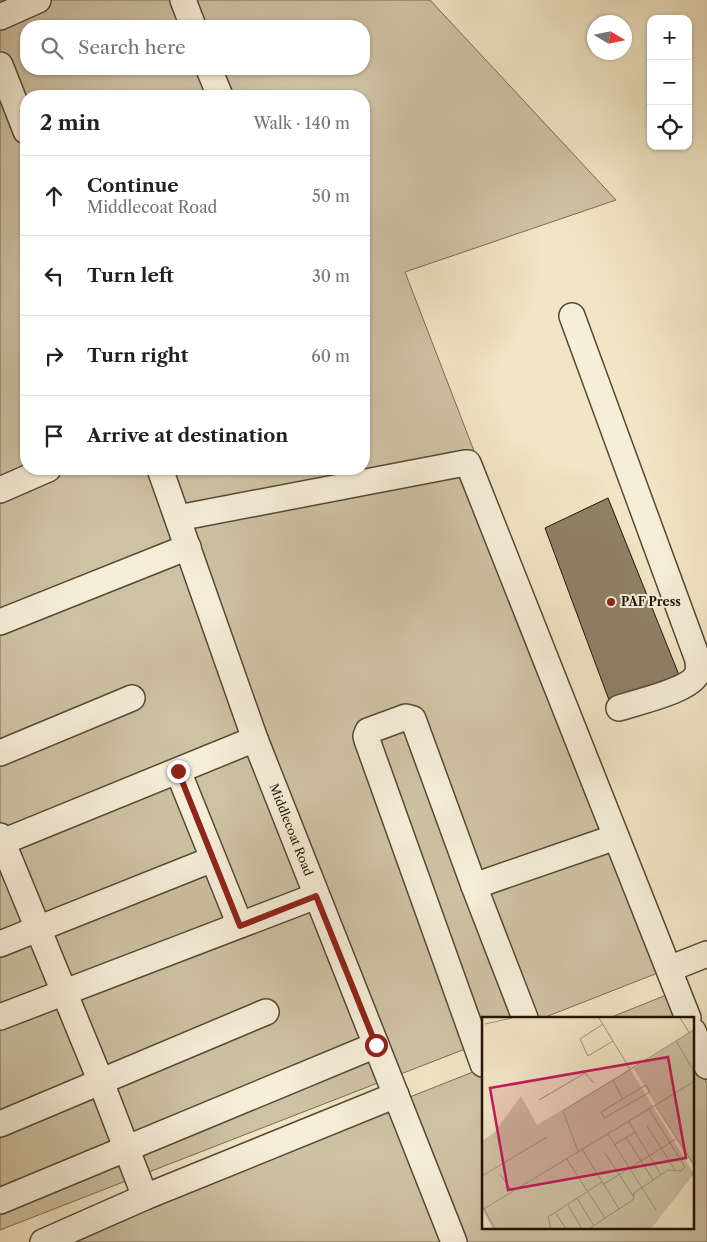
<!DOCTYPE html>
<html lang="en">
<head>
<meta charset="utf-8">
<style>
	body { margin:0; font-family:"Libre Caslon Text",serif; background:#f2f2f2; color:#202124 }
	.controls { position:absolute; right:15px; top:15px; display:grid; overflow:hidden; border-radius:10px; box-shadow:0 1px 4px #0004 }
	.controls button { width:45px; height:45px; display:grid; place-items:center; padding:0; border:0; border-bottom:1px solid #e0e0e0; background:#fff; color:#202124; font:25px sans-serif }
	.compass { position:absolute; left:587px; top:15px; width:45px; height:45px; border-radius:50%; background:#fff; box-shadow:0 1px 4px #0004; rotate:100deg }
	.stop { position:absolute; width:15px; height:15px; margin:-11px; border:4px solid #8f2418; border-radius:50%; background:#fff }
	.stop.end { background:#8f2418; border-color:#fff; box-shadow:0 1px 5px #0008 }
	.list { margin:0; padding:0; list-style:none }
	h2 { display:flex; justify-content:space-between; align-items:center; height:65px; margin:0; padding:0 20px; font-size:21px }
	h2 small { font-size:16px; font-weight:400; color:#757577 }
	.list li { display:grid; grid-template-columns:32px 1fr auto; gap:15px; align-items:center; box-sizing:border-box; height:80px; padding:0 20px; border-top:1px solid #e0e0e0 }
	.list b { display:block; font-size:19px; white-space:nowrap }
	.list p { margin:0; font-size:16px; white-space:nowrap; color:#757577 }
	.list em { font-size:16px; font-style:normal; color:#757577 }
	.icon { flex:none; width:28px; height:28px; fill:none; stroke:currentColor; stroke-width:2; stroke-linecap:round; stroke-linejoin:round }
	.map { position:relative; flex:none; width:707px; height:1242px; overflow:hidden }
	.search { position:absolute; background:#fff; box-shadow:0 1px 4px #0004; left:20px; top:20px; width:350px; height:55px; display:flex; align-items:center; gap:12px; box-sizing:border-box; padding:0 18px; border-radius:20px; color:#757577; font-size:19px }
	.panel { position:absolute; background:#fff; box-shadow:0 1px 4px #0004; left:20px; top:90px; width:350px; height:385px; border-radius:20px }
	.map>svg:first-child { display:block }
	.green { fill:#cec2a4; stroke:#786c54; fill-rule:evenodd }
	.building { fill:#8e8168; stroke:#221504 }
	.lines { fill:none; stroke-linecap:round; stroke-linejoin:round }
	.minor-casing { stroke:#564934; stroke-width:28 }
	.minor { stroke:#f6eed9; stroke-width:25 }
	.route { stroke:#8f2418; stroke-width:6 }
	.poi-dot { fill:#8f2418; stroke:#f6eed9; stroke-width:2 }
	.labels { text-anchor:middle; stroke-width:4; stroke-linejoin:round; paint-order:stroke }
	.poi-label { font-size:12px; font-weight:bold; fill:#221504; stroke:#f6eed9; text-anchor:start }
	.street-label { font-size:12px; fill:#221504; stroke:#f6eed9 }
	.inset-road { fill:none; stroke:#9e9278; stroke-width:1 }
	.view { fill:#c2185b; fill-opacity:0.15; stroke:#c2185b; stroke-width:2.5 }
	.inset-edge { fill:none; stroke:#221504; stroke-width:2.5 }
</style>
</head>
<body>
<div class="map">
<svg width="707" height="1242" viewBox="0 0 707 1242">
	<rect width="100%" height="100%" fill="#f1e5c5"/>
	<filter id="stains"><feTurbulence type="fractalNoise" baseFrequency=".004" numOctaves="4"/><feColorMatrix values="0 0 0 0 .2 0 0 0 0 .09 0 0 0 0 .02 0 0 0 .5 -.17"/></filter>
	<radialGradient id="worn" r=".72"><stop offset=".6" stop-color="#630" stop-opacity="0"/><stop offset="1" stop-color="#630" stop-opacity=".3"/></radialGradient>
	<!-- green -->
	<g class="green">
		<path d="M0 0H430L616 200 405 272 673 967 543 1018H483V1042L0 1230ZM26 26H364V69H26ZM26 96H364V469H26Z"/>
		<polygon points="669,994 679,1018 609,1018"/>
		<polygon points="693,1052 707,1084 707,1242 43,1242 483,1068 483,1228 693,1228"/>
	</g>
	<!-- building -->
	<polygon class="building" points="608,498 679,675 609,700 545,528"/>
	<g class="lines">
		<defs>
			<g id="minor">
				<polyline points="183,0 193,26"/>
				<polyline points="0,17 38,0"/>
				<polyline points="0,65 26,131"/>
				<polyline points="209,69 220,96"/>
				<path d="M572 316 698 660C698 663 699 669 698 672 693 690 637 702 619 708"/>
				<path id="s1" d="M160 469 255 739 454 1242"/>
				<polyline points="0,490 48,469"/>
				<polyline points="178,518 465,463 468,463 688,1018"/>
				<polyline points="0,622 188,547"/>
				<polyline points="0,753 132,698"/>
				<polyline points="178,771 240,925"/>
				<polyline points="0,836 101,1082 145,1197"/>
				<polyline points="0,843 255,739"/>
				<polyline points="474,886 616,837"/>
				<polyline points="0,944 213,859"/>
				<polyline points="669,969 707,954"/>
				<polyline points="0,1017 316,896"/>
				<polyline points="693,1031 707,1066"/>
				<polyline points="483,1064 367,740 366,736 368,731 406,717 413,719 474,886 525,1018"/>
				<polyline points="0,1124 266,1012"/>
				<polyline points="0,1201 376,1045"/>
				<polyline points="43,1242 145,1197 396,1095"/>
			</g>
		</defs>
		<!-- minor casing -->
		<use href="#minor" class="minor-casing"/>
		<!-- minor -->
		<use href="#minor" class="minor"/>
	</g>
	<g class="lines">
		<!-- route -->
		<polyline class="route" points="178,771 240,926 316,896 376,1045"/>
	</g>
	<!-- markers -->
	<circle class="poi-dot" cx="611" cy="602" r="5"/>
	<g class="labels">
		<!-- poi labels -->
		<g class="poi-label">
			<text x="621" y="606">PAF Press</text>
		</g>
		<!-- street labels -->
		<g class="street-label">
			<text dy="4" stroke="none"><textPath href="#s1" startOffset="384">Middlecoat Road</textPath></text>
		</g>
	</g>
	<!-- overview -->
	<g transform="translate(482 1017)">
		<rect width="212" height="212" fill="#f1e5c5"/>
		<path d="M212 12V150L152 52ZM148 52 212 157 169 212H11L0 193V124L12 116 39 79 55 108Z" fill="#cec2a4"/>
		<path class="inset-road" d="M117 1 148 52M198 1 207 15M3 7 30 1M121 7 98 22 106 39 131 24M213 12 194 24 213 56M131 63 141 82M164 68 168 75 122 101 119 95ZM57 83 103 56 112 66M173 88 210 145M147 105 179 158M165 109 193 153M126 117 174 193M144 120 171 163M132 128 153 115M100 132 137 192M96 134 81 94 194 24M123 136 152 180M84 141 123 201 107 212M18 157 30 174M0 159 65 120M122 167 194 122M95 181 112 209M0 188 13 212M86 188 100 212M0 193 213 64M73 195 84 212M123 201 151 183 152 176 186 153 199 154 203 150 167 92M69 212 66 200 120 165"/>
		<path class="view" d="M186 40 204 141 26 173 8 71Z"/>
		<rect width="212" height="212" class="inset-edge"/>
	</g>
	<rect width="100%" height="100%" filter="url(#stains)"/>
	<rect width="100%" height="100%" fill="url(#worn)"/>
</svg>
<div class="controls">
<button>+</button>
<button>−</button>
<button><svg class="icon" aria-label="locate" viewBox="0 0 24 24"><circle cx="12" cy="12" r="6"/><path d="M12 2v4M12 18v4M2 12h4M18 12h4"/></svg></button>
</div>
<svg class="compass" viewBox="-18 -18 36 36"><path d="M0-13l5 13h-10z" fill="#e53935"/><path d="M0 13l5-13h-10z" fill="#757577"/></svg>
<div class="stop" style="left:376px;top:1045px"></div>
<div class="stop end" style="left:178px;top:771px"></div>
<div class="search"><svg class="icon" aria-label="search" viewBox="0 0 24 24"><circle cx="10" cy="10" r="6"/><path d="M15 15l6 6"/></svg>Search here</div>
<section class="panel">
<h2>2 min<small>Walk · 140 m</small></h2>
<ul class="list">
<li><svg class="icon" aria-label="ahead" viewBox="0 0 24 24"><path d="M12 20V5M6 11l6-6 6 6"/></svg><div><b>Continue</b><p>Middlecoat Road</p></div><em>50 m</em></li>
<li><svg class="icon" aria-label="left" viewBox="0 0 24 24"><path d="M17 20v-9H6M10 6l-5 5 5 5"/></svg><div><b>Turn left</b></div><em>30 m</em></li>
<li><svg class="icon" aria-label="right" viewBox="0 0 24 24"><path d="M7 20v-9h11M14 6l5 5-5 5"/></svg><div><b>Turn right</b></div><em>60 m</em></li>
<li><svg class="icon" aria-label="arrive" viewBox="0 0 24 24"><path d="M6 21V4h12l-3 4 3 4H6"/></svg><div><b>Arrive at destination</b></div></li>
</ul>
</section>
</div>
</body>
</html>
